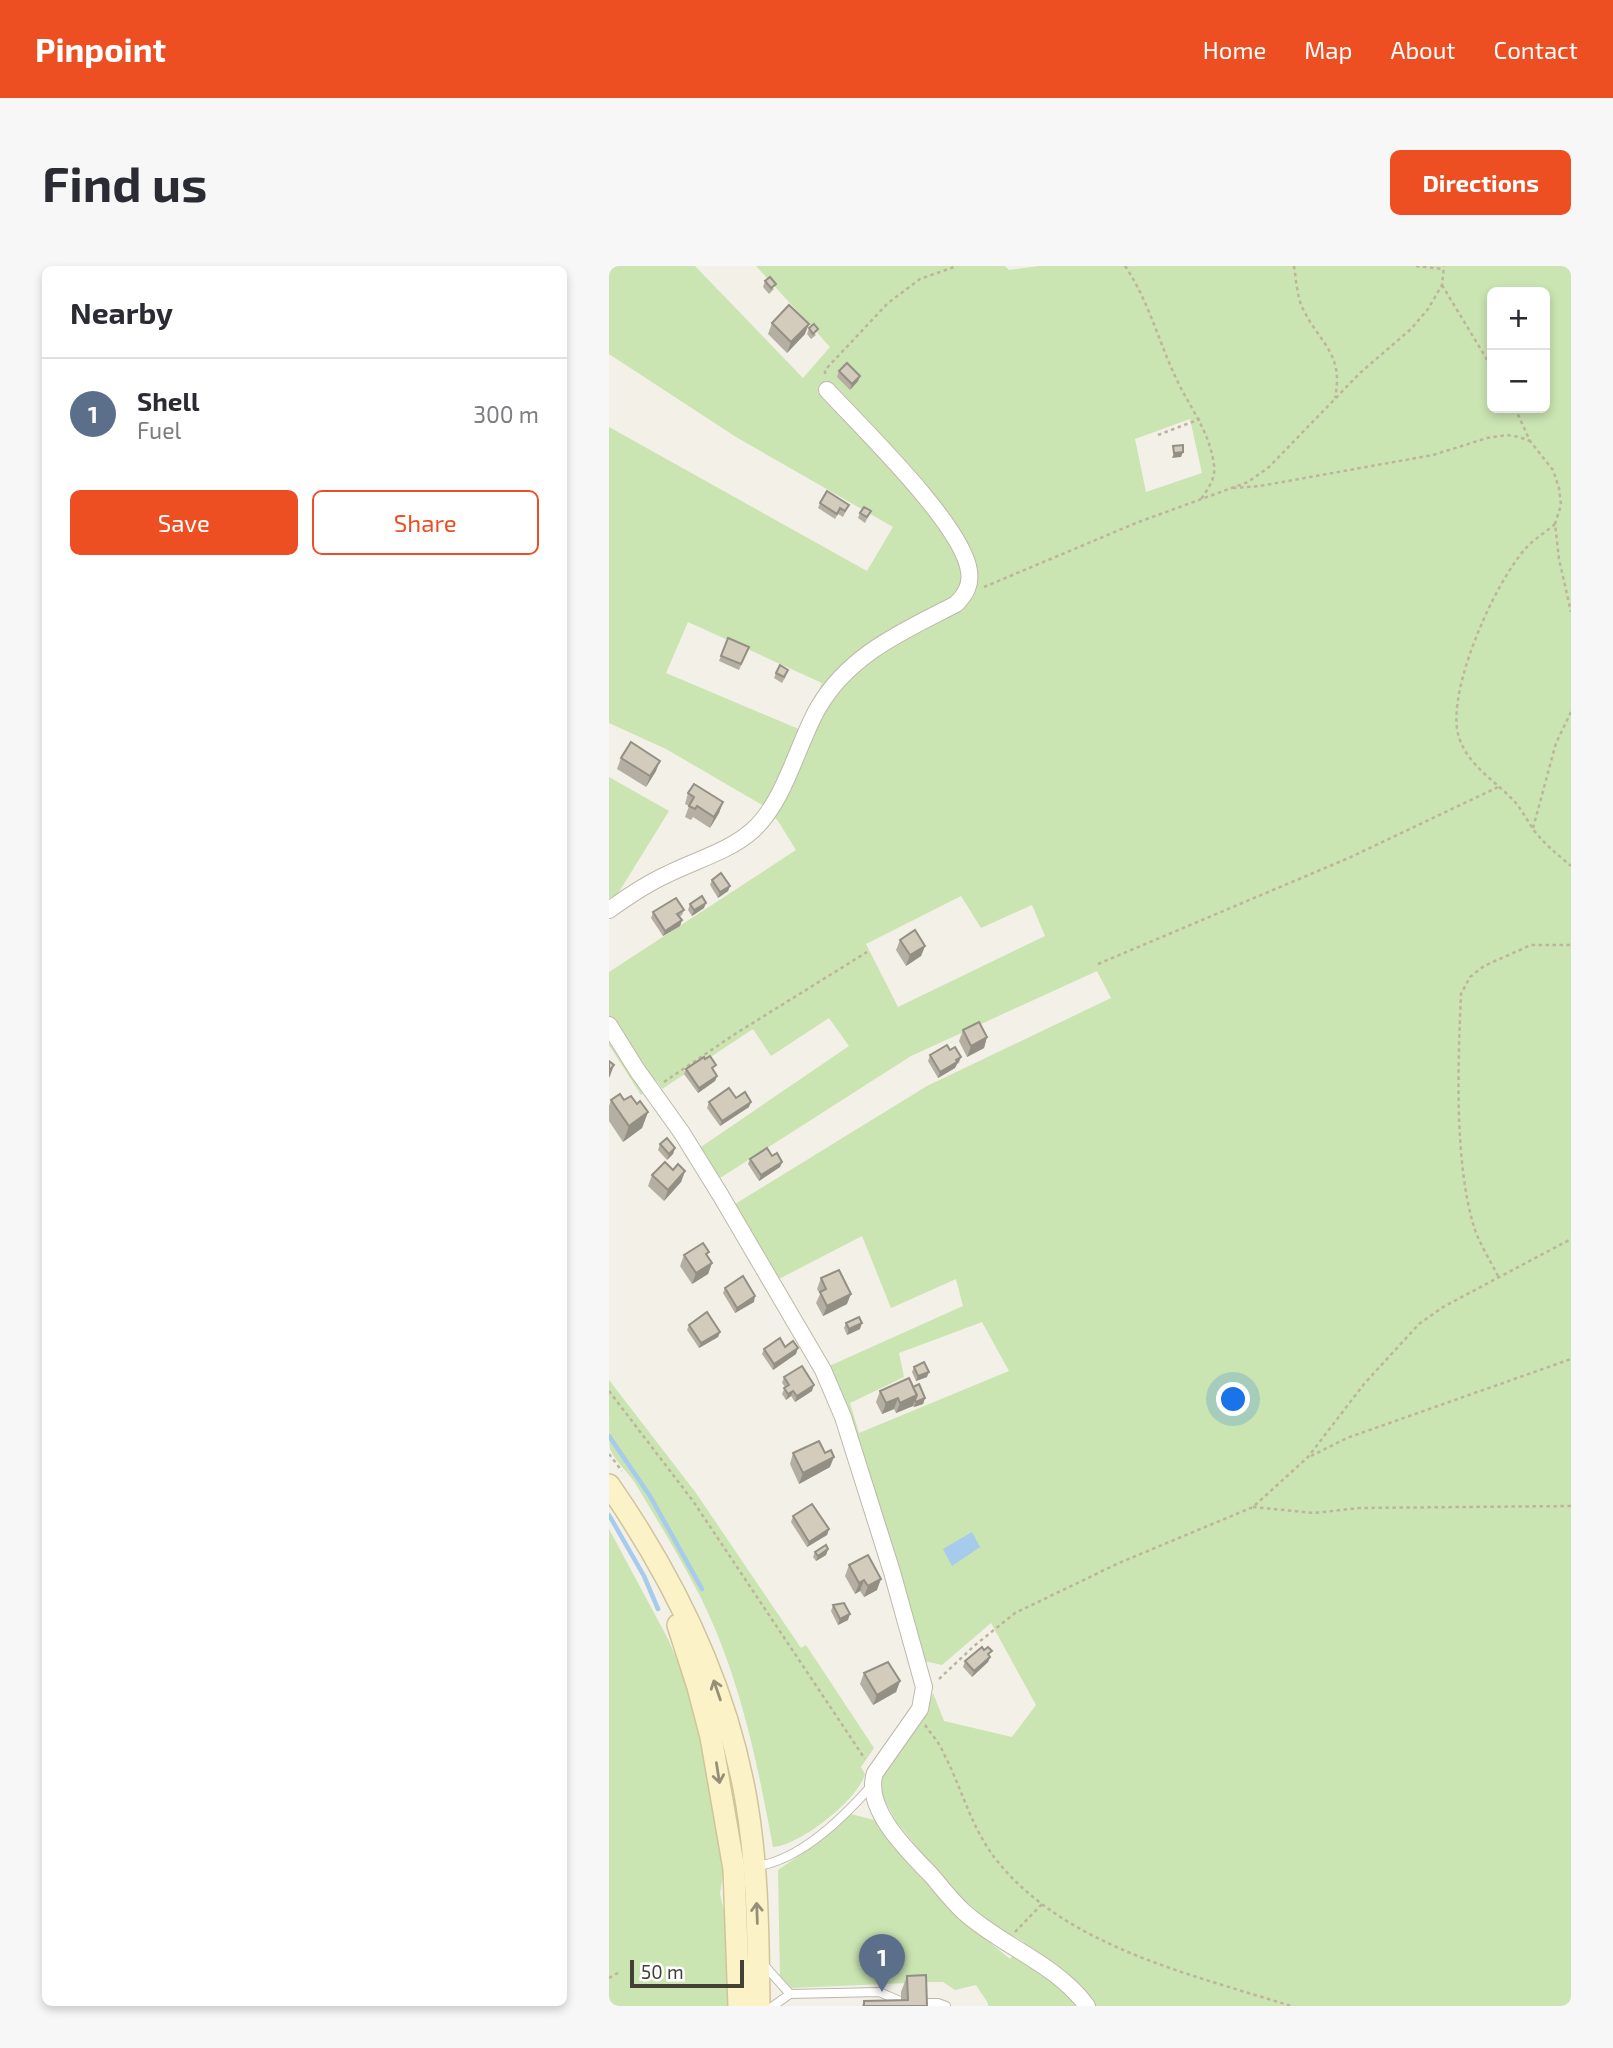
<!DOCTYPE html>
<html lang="en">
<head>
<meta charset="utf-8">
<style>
	body { margin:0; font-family:"Exo 2",sans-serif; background:#f7f7f7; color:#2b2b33 }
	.controls { position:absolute; right:21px; top:21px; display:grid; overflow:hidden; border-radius:10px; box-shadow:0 4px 10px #0003 }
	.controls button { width:63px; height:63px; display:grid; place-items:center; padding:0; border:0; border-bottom:2px solid #e1e1e2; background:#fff; color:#2b2b33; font:35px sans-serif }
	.scale { position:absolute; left:21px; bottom:18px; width:114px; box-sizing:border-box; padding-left:7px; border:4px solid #454036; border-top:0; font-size:19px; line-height:24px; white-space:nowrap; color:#454036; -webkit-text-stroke:5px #fff; paint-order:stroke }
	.you { position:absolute; left:625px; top:1134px; width:24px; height:24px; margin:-18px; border:5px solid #fff; border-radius:50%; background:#1a73e8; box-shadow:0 0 0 10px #1a73e833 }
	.badge { display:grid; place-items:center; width:46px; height:46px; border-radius:50%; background:#ed4f23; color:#fff; font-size:23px; font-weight:700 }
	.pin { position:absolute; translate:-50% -58px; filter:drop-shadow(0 2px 4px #0008) }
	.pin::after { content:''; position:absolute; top:37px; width:24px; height:21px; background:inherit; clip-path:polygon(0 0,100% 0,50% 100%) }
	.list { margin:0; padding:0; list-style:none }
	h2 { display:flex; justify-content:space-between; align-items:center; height:91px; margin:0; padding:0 28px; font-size:30px }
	h2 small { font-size:23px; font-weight:400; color:#7c7c81 }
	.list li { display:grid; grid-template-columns:46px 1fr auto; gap:21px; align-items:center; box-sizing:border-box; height:112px; padding:0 28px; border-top:2px solid #e1e1e2 }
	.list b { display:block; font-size:26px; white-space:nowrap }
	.list p { margin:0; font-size:23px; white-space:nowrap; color:#7c7c81 }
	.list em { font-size:23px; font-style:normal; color:#7c7c81 }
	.actions { display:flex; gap:14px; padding:21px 28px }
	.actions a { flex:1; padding:16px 0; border:2px solid #ed4f23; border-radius:10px; text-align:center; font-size:24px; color:#ed4f23 }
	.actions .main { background:#ed4f23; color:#fff }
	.map { position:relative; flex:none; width:962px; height:1740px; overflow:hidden; border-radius:10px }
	header { display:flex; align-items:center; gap:42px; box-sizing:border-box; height:98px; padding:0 35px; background:#ed4f23; color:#fff }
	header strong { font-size:33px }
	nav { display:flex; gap:38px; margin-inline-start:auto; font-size:24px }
	.intro { display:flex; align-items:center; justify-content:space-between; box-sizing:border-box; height:168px; padding:0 42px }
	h1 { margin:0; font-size:49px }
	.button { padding:18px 32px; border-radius:10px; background:#ed4f23; color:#fff; font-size:24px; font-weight:700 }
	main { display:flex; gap:42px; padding:0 42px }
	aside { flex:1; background:#fff; border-radius:10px; box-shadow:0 4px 10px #0003 }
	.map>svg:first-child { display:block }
	.green { fill:#cae4b2; fill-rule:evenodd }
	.water { fill:#a6cbec }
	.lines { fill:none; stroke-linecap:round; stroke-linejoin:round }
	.stream { stroke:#a6cbec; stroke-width:4.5 }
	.lane-casing { stroke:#bdb8aa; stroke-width:10 }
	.street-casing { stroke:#bdb8aa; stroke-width:18 }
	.secondary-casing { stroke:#d0c499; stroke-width:24 }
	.path { stroke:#beb49c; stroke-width:2.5; stroke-dasharray:3.5 3.5; stroke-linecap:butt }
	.lane { stroke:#fff; stroke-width:8 }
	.street { stroke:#fff; stroke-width:16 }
	.secondary { stroke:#fbf2c8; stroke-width:21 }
	.wall { fill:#b5afa3 }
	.shaded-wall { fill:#948f84 }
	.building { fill:#d3ccbd; stroke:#948f84; stroke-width:2 }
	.oneway { stroke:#979078 }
</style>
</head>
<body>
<header>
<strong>Pinpoint</strong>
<nav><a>Home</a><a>Map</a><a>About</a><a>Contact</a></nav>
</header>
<div class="intro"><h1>Find us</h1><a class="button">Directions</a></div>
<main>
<aside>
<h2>Nearby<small></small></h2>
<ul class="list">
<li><span class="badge" style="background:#5c6f8a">1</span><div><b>Shell</b><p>Fuel</p></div><em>300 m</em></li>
</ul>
<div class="actions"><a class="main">Save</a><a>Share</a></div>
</aside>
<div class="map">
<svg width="962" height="1740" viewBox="0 0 962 1740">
	<rect width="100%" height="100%" fill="#f2f0e7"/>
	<!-- green -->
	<g class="green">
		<path d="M0 0H86L194 112 221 81 147 0H396L400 4 431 0H962V1740H379V1737L367 1719 346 1724 334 1716H322L182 1722 171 1711 169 1604 207 1578 242 1548 265 1554 279 1565 318 1617 350 1651 401 1693 415 1676 387 1661 342 1623 287 1555 270 1524 272 1508 316 1445 324 1427 335 1455 403 1471 427 1439 382 1357 333 1399 315 1395 218 1101 354 1040 347 1013 282 1042 253 970 166 1015 123 940 318 820 502 732 488 705 302 790 108 914 89 883 240 780 220 752 162 790 144 763 53 823 48 815 32 829 0 779V706L187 584 169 555 155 540 57 483 0 457V161L258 305 284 261 127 171 0 88ZM883 26H936V142H883ZM581 153 593 207 537 226 526 173ZM79 356 213 417 192 464 57 407ZM352 630 372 662 423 639 436 670 289 741 257 678ZM373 1056 400 1105 250 1167 241 1137 295 1111 290 1087Z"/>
		<polygon points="0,511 60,545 8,629 0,632"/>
		<path d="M0 1114 87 1227 192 1382 197 1379 265 1482 252 1501 256 1508C249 1534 190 1580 164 1581 148 1495 131 1411 92 1332 72 1293 49 1255 26 1217 19 1206 6 1195 1 1183 0 1173 0 1128 0 1114Z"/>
		<polygon points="0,1263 59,1373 84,1431 95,1478 115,1602 111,1628 116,1649 119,1740 0,1740"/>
	</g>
	<!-- water -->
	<polygon class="water" points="363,1266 371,1281 343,1300 334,1283"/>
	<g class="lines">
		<!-- stream -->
		<g class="stream">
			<polyline points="0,1170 41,1230 93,1323"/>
			<polyline points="0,1249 35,1310 49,1343"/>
		</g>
		<defs>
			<g id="lane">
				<path d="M148 1600C192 1594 235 1551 263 1519"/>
				<polyline points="155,1699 181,1728"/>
				<polyline points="309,1737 329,1737 337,1740"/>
				<polyline points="164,1740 181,1728 270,1726 296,1737"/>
			</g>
			<g id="street">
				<path d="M0 644C18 631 39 617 59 608 87 594 121 585 144 564 176 535 188 479 209 442 240 388 295 365 347 338 357 328 362 319 360 305 354 259 252 161 218 124"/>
				<path d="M0 759 28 804 73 867 112 930 214 1104 234 1151 283 1306 315 1421 311 1443 266 1507C254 1543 300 1586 323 1610 333 1622 343 1635 355 1646 394 1681 446 1697 478 1740"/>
			</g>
			<g id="secondary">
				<path d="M0 1219C66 1314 117 1419 137 1533 149 1602 149 1671 150 1740"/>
				<polyline points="69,1359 89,1421 102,1471 125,1603 130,1740"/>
			</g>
		</defs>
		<!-- lane casing -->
		<use href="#lane" class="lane-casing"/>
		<!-- street casing -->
		<use href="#street" class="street-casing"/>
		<!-- secondary casing -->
		<use href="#secondary" class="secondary-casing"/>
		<!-- path -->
		<g class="path">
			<path d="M516 0C542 38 551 83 573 124 586 149 601 169 605 199 607 212 599 223 592 233"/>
			<path d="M685 0C687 13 688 31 694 43 712 79 735 88 726 132"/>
			<polyline points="807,0 834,3"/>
			<polyline points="833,19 883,102"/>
			<polyline points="216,108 216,104 279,37 311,13 348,0"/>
			<polyline points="906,142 921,175 944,204 950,222 952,239 946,258 950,293 962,346"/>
			<polyline points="549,169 591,153"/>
			<polyline points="624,222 651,220 824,189 878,172 898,169 910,171 921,175"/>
			<path d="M946 258C937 266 925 273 917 282 886 316 838 423 849 468 857 499 886 514 906 536 913 544 918 554 924 563 935 578 948 588 962 600"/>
			<polyline points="375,321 527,257 639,216 660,201 751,107 802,63 819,43 833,19 835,0"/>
			<polyline points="924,562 947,477 962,446"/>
			<polyline points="489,698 742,591 889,521"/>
			<polyline points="55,816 126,768 258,686"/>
			<path d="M889 1010C881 994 870 977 865 961 845 895 849 797 852 728L861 711 875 700 922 679H962"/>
			<polyline points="0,1125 84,1235 256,1493"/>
			<polyline points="0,1188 13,1205"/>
			<polyline points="702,1190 738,1172 962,1093"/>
			<polyline points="644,1241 705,1247 750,1242 962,1240"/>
			<polyline points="330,1413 365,1380 406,1347 510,1297 644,1241 699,1191 755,1118 810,1058 834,1041 962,973"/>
			<path d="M316 1459C322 1468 330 1476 334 1486 353 1522 362 1563 389 1596 458 1681 581 1708 682 1740"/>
			<polyline points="406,1666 433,1638"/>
			<polyline points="0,1712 12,1705"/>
		</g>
		<!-- lane -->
		<use href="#lane" class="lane"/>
		<!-- street -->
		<use href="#street" class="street"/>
		<!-- secondary -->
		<use href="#secondary" class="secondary"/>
	</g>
	<!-- wall -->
	<g class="wall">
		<polygon points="156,15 165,23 160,28 154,21"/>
		<polygon points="163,57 196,68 178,87 159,68"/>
		<polygon points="200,62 207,69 202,73 198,68"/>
		<polygon points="230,105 251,110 249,115 241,124 228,111"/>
		<polygon points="211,237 240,239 234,251 229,248 226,253 209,242"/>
		<polygon points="262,245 256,257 249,252 251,247"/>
		<polygon points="119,372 140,381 130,404 110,395"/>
		<polygon points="167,407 177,410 173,417 165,412"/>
		<polygon points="12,492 47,505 37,521 8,503"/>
		<polygon points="79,527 114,536 110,547 101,562 84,551 82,554 76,551 80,540 76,538"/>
		<polygon points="103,614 121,620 119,625 109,632 101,619"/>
		<polygon points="81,638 95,642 83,650 79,644"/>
		<polygon points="75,644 73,649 70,651 73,654 71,660 54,670 42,652 44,646"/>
		<polygon points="291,674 316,680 312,690 297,700 287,684"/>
		<polygon points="354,764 378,771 375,782 358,791 350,775"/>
		<polygon points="341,784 352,791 350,797 347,798 346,802 329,812 319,795 321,789"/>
		<polygon points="77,803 108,810 106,815 89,827 75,808"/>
		<polygon points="127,832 140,841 111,860 98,842 100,836"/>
		<polygon points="2,834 15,834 39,846 33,862 14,876 0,855 0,840"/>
		<polygon points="51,878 66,882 64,888 58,894 49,884"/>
		<polygon points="163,890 173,896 171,901 150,915 139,898 141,893"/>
		<polygon points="64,904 76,905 72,916 55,935 39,920 43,909"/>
		<polygon points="75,989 98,990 103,997 99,1008 83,1018 71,1000"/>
		<polygon points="212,1012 238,1038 214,1050 207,1037 211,1028 208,1023"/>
		<polygon points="116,1022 145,1036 126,1047 114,1027"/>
		<polygon points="237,1057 251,1063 238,1069 235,1062"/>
		<polygon points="80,1059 111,1066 109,1071 90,1082 78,1064"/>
		<polygon points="176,1081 187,1088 164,1104 153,1088 155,1083"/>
		<polygon points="305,1101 318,1111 307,1115 303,1106"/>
		<polygon points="175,1111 203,1125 186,1136 182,1130 177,1134 173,1128 176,1121 173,1117"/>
		<polygon points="304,1121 316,1132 314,1138 305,1141 304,1140 287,1147 285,1143 273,1148 267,1136 271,1125"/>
		<polygon points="184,1187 216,1187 221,1201 190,1218 181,1198"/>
		<polygon points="184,1250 220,1263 218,1269 198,1281 182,1256"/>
		<polygon points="219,1283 217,1289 207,1295 204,1291 206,1286"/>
		<polygon points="240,1299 268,1324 255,1331 251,1325 246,1328 236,1310"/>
		<polygon points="224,1339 239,1354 229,1359 222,1345"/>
		<polygon points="381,1391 379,1396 363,1411 354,1401 356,1395"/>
		<polygon points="255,1407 291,1415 287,1426 264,1439 251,1418"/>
		<polygon points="298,1710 318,1740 253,1740 255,1735 292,1734 292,1726"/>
	</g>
	<!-- shaded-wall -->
	<g class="shaded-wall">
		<polygon points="200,58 196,68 178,87 182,76"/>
		<polygon points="251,110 249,115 241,124 243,118"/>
		<polygon points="574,186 572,191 563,192 565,187"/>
		<polygon points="51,495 47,505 37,521 41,510"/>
		<polygon points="114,536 110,547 101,562 105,551"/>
		<polygon points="121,620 119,625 109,632 111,626"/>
		<polygon points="97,637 95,642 83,650 85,644"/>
		<polygon points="73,654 71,660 54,670 56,665"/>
		<polygon points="316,680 312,690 297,700 301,689"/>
		<polygon points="378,771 375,782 358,791 362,780"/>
		<polygon points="352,791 346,802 329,812 331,806"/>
		<polygon points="5,799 1,810 0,812 0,805"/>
		<polygon points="108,810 106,815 89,827 90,822"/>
		<polygon points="142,836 140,841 111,860 113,855"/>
		<polygon points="39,846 33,862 14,876 20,860"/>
		<polygon points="66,882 64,888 58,894 60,888"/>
		<polygon points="173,896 171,901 150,915 152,909"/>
		<polygon points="76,905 72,916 55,935 59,924"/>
		<polygon points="103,997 99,1008 83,1018 87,1007"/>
		<polygon points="242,1028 238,1038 214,1050 218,1040"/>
		<polygon points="146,1030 145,1036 126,1047 128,1042"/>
		<polygon points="253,1057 251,1063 238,1069 240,1063"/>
		<polygon points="111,1066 109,1071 90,1082 92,1077"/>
		<polygon points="189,1082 187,1088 164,1104 165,1098"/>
		<polygon points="320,1106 318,1111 307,1115 309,1110"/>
		<polygon points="205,1119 203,1125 186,1136 188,1130"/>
		<polygon points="184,1125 182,1130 177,1134 179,1128"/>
		<polygon points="308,1129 304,1140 287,1147 291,1137"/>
		<polygon points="289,1132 285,1143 273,1148 277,1137"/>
		<polygon points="316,1132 314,1138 305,1141 307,1136"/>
		<polygon points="225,1191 221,1201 190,1218 194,1207"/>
		<polygon points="220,1263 218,1269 198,1281 200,1276"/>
		<polygon points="219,1283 217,1289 207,1295 209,1290"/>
		<polygon points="272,1313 268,1324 255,1331 259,1320"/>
		<polygon points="255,1314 251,1325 246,1328 250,1317"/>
		<polygon points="241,1348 239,1354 229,1359 231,1353"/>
		<polygon points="381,1391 379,1396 363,1411 365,1405"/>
		<polygon points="291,1415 287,1426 264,1439 268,1429"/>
	</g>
	<!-- building -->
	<g class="building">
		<polygon points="161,11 167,18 162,22 156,15"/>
		<polygon points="180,39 200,58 182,76 163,57"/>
		<polygon points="205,58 209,63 204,68 200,62"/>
		<polygon points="238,97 251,110 243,118 230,105"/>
		<polygon points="574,179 574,186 565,187 564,180"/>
		<polygon points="218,225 240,239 236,245 231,242 228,248 211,237"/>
		<polygon points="255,241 262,245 258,251 251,247"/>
		<polygon points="119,372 140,381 132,398 112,390"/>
		<polygon points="171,399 179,404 175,411 167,407"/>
		<polygon points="22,476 51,495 41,510 12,492"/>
		<polygon points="85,518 114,536 105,551 88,540 86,543 80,540 85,531 79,527"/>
		<polygon points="112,607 121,620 111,626 103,614"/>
		<polygon points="93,630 97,637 85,644 81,638"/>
		<polygon points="67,632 75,644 68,648 73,654 56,665 44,646"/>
		<polygon points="306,664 316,680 301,689 291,674"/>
		<polygon points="370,756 378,771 362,780 354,764"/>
		<polygon points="338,779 341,784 346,781 352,791 347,794 348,796 331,806 321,789"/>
		<polygon points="101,790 107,799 103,802 108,810 90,822 77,803 95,791 96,793"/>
		<polygon points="0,795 5,799 0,805"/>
		<polygon points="120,822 127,832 136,826 142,836 113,855 100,836"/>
		<polygon points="11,828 15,834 22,830 28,838 31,835 39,846 20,860 2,834"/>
		<polygon points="58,872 66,882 60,888 51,878"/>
		<polygon points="158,882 163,890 168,887 173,896 152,909 141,893"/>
		<polygon points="56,896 64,904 69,898 76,905 59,924 43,909"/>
		<polygon points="94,977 100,986 97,988 103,997 87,1007 75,989"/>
		<polygon points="230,1004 242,1028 218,1040 211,1026 217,1023 212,1012"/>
		<polygon points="134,1010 146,1030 128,1042 116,1022"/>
		<polygon points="98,1046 111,1066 92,1077 80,1059"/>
		<polygon points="250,1051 253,1057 240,1063 237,1057"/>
		<polygon points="171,1072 176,1081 184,1075 189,1082 165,1098 155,1083"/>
		<polygon points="315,1096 320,1106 309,1110 305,1101"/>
		<polygon points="193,1100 205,1119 188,1130 184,1125 179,1128 175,1122 180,1119 175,1111"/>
		<polygon points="300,1112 308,1129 291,1137 289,1132 277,1137 271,1125"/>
		<polygon points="310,1118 316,1132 307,1136 306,1134 308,1129 304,1121"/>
		<polygon points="210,1175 216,1187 222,1184 225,1191 194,1207 184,1187"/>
		<polygon points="203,1238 220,1263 200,1276 184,1250"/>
		<polygon points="217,1279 219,1283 209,1290 206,1286"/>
		<polygon points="259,1289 272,1313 259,1320 255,1314 250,1317 240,1299"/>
		<polygon points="235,1337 241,1348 231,1353 224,1339"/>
		<polygon points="373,1381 375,1384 379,1381 383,1385 379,1388 381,1391 365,1405 356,1395"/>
		<polygon points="279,1396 291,1415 268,1429 255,1407"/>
		<polygon points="317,1709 318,1740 255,1740 255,1735 299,1734 298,1710"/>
	</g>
	<!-- one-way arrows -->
	<defs><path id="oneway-shaft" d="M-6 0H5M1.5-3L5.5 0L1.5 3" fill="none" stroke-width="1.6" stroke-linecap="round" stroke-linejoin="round" transform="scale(1.75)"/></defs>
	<g class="oneway">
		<use href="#oneway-shaft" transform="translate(108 1424) rotate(-109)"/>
		<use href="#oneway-shaft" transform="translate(109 1507) rotate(81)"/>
		<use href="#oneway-shaft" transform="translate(148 1647) rotate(-92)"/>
	</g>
</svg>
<div class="controls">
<button>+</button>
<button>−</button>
</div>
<div class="scale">50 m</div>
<div class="you"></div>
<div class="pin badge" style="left:273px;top:1726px;background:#5c6f8a">1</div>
</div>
</main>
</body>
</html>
